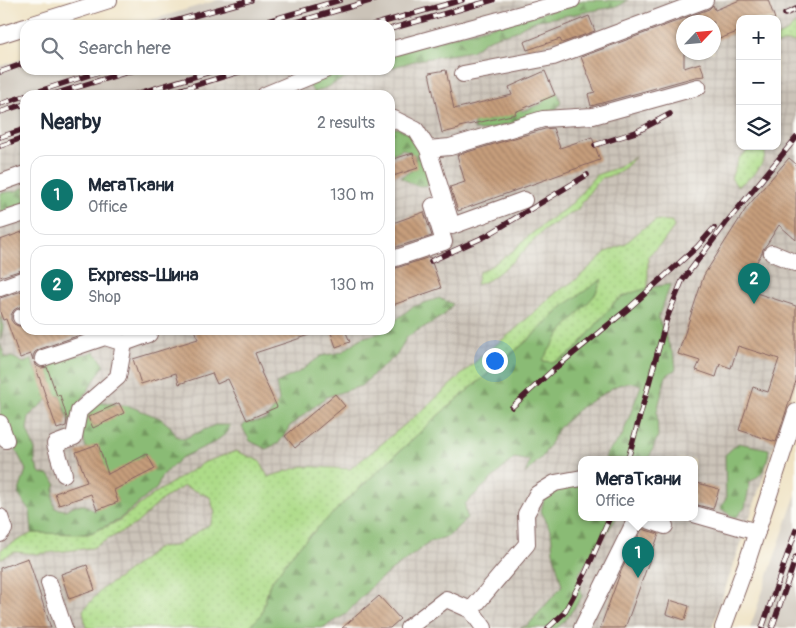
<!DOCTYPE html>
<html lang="en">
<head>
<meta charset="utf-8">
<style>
	body { margin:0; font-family:Pangolin,sans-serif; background:#f6f6f7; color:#1f2937 }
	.controls { position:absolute; right:15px; top:15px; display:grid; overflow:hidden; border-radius:10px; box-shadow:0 1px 4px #0004 }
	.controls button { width:45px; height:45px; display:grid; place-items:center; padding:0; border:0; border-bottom:1px solid #e0e1e3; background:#fff; color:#1f2937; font:25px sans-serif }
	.compass { position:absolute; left:676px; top:15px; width:45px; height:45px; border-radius:50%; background:#fff; box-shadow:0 1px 4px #0004; rotate:64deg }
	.you { position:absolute; left:494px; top:360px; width:18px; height:18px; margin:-12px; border:4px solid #fff; border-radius:50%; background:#1a73e8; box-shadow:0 0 0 8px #1a73e833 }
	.badge { display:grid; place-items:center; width:32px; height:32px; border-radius:50%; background:#0f766e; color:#fff; font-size:16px; font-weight:700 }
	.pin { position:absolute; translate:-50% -41px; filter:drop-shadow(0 1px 2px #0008) }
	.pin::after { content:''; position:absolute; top:26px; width:18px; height:15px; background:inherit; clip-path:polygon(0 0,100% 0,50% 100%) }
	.popup { position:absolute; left:578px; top:456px; width:120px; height:65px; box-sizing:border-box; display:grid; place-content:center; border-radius:10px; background:#fff; filter:drop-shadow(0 1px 4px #0005); font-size:16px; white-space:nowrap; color:#747a83 }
	.popup b { font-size:19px; color:#1f2937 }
	.popup::after { content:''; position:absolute; left:50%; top:100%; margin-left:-10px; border:10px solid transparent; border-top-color:#fff }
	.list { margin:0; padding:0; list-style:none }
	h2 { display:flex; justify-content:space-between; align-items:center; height:65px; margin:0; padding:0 20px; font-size:21px }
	h2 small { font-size:16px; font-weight:400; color:#747a83 }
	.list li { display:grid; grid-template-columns:32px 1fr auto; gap:15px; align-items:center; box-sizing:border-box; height:80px; margin:0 10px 10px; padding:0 10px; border:1px solid #e0e1e3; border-radius:15px }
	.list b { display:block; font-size:19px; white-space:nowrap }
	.list p { margin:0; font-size:16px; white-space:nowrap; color:#747a83 }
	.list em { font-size:16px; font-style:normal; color:#747a83 }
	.icon { flex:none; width:28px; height:28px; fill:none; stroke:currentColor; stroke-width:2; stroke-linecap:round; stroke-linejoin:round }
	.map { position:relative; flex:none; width:796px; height:628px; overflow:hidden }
	.search { position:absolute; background:#fff; box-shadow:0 1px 4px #0004; left:20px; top:20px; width:375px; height:55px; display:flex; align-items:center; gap:12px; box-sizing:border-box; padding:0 18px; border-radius:15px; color:#747a83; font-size:19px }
	.panel { position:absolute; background:#fff; box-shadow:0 1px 4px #0004; left:20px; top:90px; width:375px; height:245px; border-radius:15px }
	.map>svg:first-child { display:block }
	.industrial { fill:url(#industrial-grid); fill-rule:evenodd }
	.railway { fill:#cbc3b8 }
	.grass { fill:url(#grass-dots); stroke:#7c7d5a }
	.forest { fill:url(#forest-firs); stroke:#6a6d50 }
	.building { fill:url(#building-back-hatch) }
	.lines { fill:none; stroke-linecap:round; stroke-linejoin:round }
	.minor-casing { stroke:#846360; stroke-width:18 }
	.minor { stroke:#fff; stroke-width:16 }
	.rail-casing { stroke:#4a1f2b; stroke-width:5.5 }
	.rail { stroke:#fdfcf7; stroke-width:4; stroke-dasharray:11; stroke-linecap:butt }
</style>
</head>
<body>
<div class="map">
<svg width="796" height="628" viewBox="0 0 796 628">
	<defs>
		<pattern id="industrial-grid" width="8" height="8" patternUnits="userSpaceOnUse" patternTransform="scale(1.25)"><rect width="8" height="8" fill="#cbc3b8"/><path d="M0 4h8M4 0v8" fill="none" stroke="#b0a79e"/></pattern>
		<pattern id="grass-dots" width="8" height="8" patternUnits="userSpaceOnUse" patternTransform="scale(1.25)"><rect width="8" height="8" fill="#addb88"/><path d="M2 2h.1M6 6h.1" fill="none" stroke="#96bc76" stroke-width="1.8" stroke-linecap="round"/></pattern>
		<pattern id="forest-firs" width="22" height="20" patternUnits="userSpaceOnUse" patternTransform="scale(1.25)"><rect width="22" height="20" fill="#8abb74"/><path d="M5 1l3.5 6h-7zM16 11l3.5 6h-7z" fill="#73975f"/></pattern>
		<pattern id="building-back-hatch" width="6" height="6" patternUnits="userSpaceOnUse" patternTransform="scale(1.25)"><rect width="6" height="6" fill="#c69e7c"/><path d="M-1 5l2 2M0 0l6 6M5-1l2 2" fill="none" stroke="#a38066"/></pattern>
	</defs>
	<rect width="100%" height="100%" fill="#fdfcf7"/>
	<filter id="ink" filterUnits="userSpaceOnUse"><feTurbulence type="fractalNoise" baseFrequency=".02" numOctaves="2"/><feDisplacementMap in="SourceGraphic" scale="10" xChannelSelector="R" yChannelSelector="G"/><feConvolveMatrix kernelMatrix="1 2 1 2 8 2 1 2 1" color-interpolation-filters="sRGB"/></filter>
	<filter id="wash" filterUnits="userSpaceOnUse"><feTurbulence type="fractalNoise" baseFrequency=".0096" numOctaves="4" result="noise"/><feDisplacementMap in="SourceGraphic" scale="20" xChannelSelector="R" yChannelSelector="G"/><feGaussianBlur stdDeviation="1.12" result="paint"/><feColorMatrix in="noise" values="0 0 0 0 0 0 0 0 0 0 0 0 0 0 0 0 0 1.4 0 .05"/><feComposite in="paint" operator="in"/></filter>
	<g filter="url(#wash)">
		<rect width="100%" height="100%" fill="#efe2c3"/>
		<!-- industrial -->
		<path class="industrial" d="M517 0H796V381L712 628H0V151L25 142V330H390V95H178L267 70H390V36ZM740 19H777V146H740ZM684 22H714V52H684ZM582 459H694V517H582Z"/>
		<!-- railway -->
		<g class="railway">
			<polygon points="218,0 517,0 390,36 390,25 134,25"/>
			<polygon points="25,58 25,70 267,70 178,95 25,95 25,142 0,151 0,66"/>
			<polygon points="796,494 796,628 750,628"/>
		</g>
		<!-- grass -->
		<g class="grass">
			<polygon points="796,23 796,43 787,42 777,45 777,36 788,31"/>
			<path d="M758 146H766C766 150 765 155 764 159 759 171 748 181 737 186L731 178 739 158 752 148Z"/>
			<polygon points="635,157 626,167 614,175 602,178 594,186 578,209 543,231 514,261 489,280 476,285 479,272 491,266 514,250 524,240 546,222 569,206 579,196 587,185 596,175 619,167"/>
			<polygon points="657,220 672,221 674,227 663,242 648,256 648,288 622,297 616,301 574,351 555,362 541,361 562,331 566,304 528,340 442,412 355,492 297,548 270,583 261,615 248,628 86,628 86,627 83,610 103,588 119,578 159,547 175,546 210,524 215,513 210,497 184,486 163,499 136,524 92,548 38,554 15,552 0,559 0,550 32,533 88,534 117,522 157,492 205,462 236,451 260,461 268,477 303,466 350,469 373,451 425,408 483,355 512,332 558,291 577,279 606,252 625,244 641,230"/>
		</g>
		<!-- forest -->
		<g class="forest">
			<polygon points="583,0 628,0 619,6 552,18 538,20 525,25 514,32 497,36 485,41 472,51 418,60 390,68 390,53 542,13"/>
			<polygon points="326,70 381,70 351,76 314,93 308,83"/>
			<polygon points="558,93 561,102 555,112 481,131 473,129 475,120 519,106 522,111 541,104 549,94"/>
			<path d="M398 128 410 134 427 160 428 185C418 188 409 183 401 177L416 168 415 155 403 149 390 155V129Z"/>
			<polygon points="25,187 25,207 15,206 0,213 0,193 16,191"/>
			<path d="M602 279 595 295 562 331 542 361 555 362 574 351 616 301C632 290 652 287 671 284L658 318 675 359 676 369 666 376 657 412 658 436 650 456 647 459H605L607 453 622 436 641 385C630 381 625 382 614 387L580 408 559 428 543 456 525 474 530 461 514 458 465 504 467 518 449 536 430 542 375 583 345 615 322 628H248L261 615 270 583 297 548 355 492 442 412 528 340 566 304Z"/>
			<polygon points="439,298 453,304 443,316 407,337 397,355 374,374 361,386 326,397 290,426 279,443 266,449 250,441 242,427 246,423 266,420 279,401 276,383 299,372 321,356 342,352 361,338 380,333 384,330 390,330 390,325 412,307"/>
			<path d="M0 315 3 327 0 343 5 357H12L24 363 32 359 34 368 36 369 42 383 51 380 46 365 58 360 94 352 100 358 104 366 74 411 70 424 60 395 47 400 29 416 27 430 35 450V463L40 473 49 475 56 483C53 492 52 499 55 508L65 510 76 505H85L95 511 103 483 91 463 82 435 85 411 93 405 102 402 129 406 160 418 171 427 176 436 183 439 215 425H230L228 432 215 442 181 458 161 477 157 488 117 521 88 534 32 533 30 511 18 494 26 470 0 419Z"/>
			<path d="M738 443 769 449C767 465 765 473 750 482L745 508 735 518 720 508 726 499 725 455Z"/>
			<polygon points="582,484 582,517 617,517 579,574 582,597 565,621 557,628 520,628 528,625 562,586 553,551 551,532 541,511 544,499 561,488"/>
		</g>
		<g id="blocks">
			<!-- building -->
			<g class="building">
				<polygon points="740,0 768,0 775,19 740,19 740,31 714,41 714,22 684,22 684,68 700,63 705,76 695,77 591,106 588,94 595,92 581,57 709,9 713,5 715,10"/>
				<polygon points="589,16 595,31 562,43 560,39 527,50 524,42"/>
				<polygon points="446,70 454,109 512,95 509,87 545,71 555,95 515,112 516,114 459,127 459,129 442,133 429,73"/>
				<polygon points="553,128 560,148 592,137 600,160 458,211 450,187 465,182 457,155 545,129"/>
				<polygon points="413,153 418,168 390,177 390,160"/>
				<polygon points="789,158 796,164 796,240 779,225 767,244 763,249 762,253 741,288 796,306 796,381 776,442 739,430 753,387 768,392 779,359 738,346 731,368 720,364 716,377 696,370 700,361 678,354 704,275 747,207"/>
				<polygon points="424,212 432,236 390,249 390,224"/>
				<polygon points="25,231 25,269 0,277 0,240"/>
				<polygon points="430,257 441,288 390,306 390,270"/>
				<polygon points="25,290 25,306 19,307 14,310 11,315 11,320 14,324 18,326 25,326 25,330 94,330 40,349 35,352 33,356 33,360 31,354 20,358 6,319 3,320 0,312 0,298"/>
				<polygon points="194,330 319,330 319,332 255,353 262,372 261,372 277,407 247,420 228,379 217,384 212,373 179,384 176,373 141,384 133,359 198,339"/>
				<polygon points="330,330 345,330 350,342 336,347"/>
				<polygon points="34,362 37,366 41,368 47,367 57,396 60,395 67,418 66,426 57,429"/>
				<polygon points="335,394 345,406 295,448 285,436"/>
				<polygon points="119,403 124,413 93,428 88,417"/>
				<polygon points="98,444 108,474 147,454 155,469 114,490 118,502 97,510 91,494 59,505 55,493 87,482 76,452"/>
				<polygon points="694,482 719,489 713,509 694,504"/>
				<polygon points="642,529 659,534 625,628 600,628 621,571"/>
				<polygon points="28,558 51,628 0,628 0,568"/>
				<polygon points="87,565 95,590 69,599 61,574"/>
				<polygon points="379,596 400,619 390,628 342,628"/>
				<polygon points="670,600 689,606 685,620 666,614"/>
			</g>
		</g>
	</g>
	<g filter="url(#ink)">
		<use href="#blocks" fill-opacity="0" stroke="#846360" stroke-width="1"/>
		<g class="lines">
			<defs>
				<g id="minor">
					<polyline points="30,25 109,0"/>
					<polyline points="0,35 25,27"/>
					<polyline points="390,50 572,0"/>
					<polyline points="463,74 553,57 705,0"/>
					<polyline points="265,95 325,70"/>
					<polyline points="390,118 394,119 416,130 428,149 452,226 524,200"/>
					<polyline points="428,149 450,147 543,119 593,116 698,87"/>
					<polyline points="0,183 25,174"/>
					<polyline points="0,221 25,213"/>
					<polyline points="772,253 796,263"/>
					<polyline points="390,260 444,242 433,206"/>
					<polyline points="0,288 25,279"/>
					<polyline points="21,317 25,316"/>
					<polyline points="43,358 105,337 124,343"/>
					<polyline points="0,423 6,440"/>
					<polyline points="64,474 55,444 74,437 79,411 118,377 124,343 149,334 148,330"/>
					<polyline points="694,514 757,532"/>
					<polyline points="0,517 4,529 0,534"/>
					<polyline points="639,517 665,526"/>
					<polyline points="49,583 64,628"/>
					<polyline points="471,610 527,544 526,514 537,494 555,483 582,478"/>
					<polyline points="408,628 446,599 471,610 484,628"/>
					<polyline points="582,628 637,517"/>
					<polyline points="723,628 746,565 796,412"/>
				</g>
			</defs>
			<!-- minor casing -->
			<use href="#minor" class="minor-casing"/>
			<!-- minor -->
			<use href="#minor" class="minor"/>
			<defs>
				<g id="rail">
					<polyline points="785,14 796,9"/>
					<polyline points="161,25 251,0"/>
					<polyline points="254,25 340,0"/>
					<polyline points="287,25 373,0"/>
					<polyline points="373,25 462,0"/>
					<polyline points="390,29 493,0"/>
					<polyline points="0,72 25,63"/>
					<polyline points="27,95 105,70"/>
					<polyline points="51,95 134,70"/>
					<polyline points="133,95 216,70"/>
					<polyline points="163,95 245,70"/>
					<polyline points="0,104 25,96"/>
					<polyline points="0,112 25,104"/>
					<polyline points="0,137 25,129"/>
					<polyline points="595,145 636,132 670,114"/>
					<polyline points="0,146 25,137"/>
					<polyline points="431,261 486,236 587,175"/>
					<polyline points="512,407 554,369 629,308 697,247 714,228"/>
					<polyline points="628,459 667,318 682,281 726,223 796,138"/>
					<polyline points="548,628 564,613 586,572 610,517"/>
					<polyline points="762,628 796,530"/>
					<polyline points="772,628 796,557"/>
				</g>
			</defs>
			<!-- rail casing -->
			<use href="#rail" class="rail-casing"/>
			<!-- rail -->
			<use href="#rail" class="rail"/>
		</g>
	</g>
</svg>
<div class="controls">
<button>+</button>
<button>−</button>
<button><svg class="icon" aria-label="layers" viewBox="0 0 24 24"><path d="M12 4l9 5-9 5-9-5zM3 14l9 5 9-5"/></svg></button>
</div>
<svg class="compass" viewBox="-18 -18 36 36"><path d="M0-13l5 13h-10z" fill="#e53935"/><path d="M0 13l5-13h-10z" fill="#747a83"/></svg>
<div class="you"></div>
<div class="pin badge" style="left:638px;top:578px">1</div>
<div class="popup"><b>МегаТкани</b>Office</div>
<div class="pin badge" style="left:754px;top:304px">2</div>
<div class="search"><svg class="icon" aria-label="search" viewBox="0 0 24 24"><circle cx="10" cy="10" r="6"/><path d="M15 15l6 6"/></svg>Search here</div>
<section class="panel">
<h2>Nearby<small>2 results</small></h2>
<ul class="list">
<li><span class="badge">1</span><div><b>МегаТкани</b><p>Office</p></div><em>130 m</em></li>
<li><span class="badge">2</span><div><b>Express-Шина</b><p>Shop</p></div><em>130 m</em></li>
</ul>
</section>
</div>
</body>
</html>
